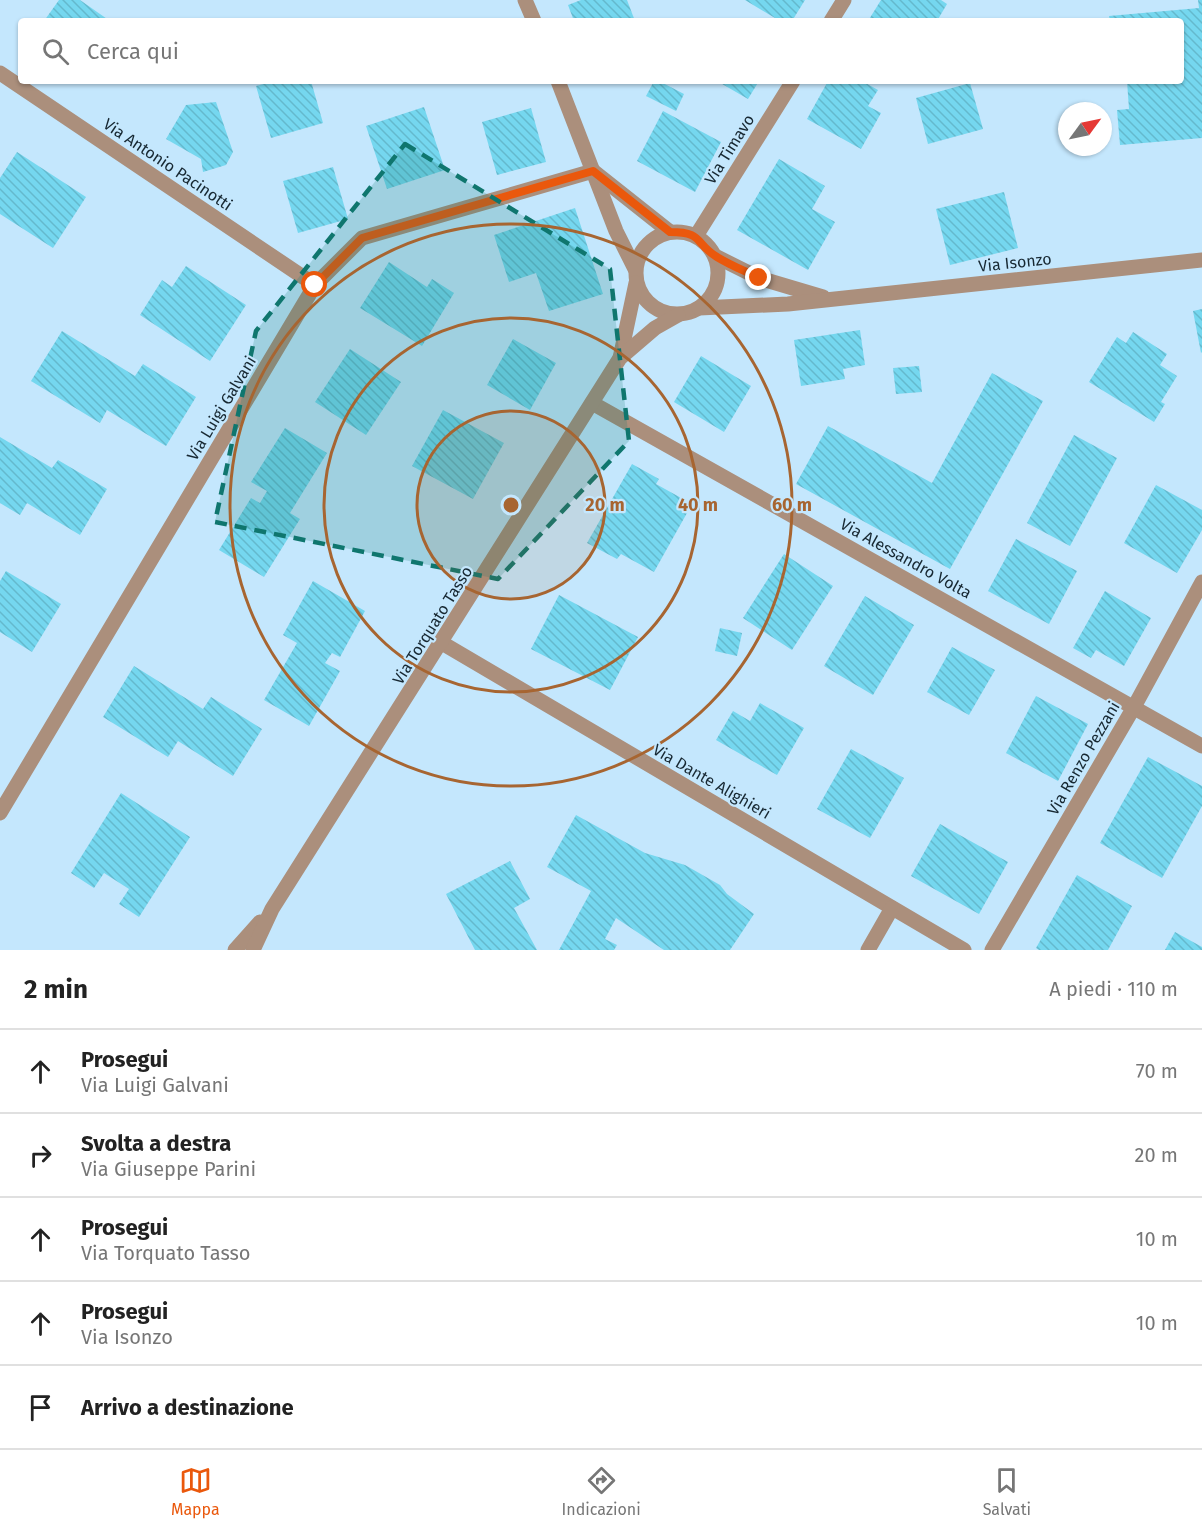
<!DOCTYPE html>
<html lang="it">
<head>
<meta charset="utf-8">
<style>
	body { margin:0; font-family:"Fira Sans",sans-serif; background:#f2f2f2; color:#222 }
	.compass { position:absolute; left:1058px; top:102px; width:54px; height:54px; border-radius:50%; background:#fff; box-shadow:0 2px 4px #0004; rotate:57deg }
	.stop { position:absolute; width:18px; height:18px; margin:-14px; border:4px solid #ea580c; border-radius:50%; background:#fff }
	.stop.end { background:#ea580c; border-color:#fff; box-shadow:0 2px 6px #0008 }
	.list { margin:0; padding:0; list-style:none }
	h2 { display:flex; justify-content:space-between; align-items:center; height:78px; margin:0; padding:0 24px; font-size:26px }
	h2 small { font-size:20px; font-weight:400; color:#767676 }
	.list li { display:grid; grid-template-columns:39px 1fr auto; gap:18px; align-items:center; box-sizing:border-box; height:84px; padding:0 24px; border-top:2px solid #e0e0e0 }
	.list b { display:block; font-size:22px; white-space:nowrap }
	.list p { margin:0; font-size:20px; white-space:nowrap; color:#767676 }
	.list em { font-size:20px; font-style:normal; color:#767676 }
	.icon { flex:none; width:33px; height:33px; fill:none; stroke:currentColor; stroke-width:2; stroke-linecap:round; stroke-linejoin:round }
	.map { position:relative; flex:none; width:1202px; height:950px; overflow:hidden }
	.search { position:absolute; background:#fff; box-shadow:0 2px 4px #0004; left:18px; right:18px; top:18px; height:66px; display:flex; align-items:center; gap:15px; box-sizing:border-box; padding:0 21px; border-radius:6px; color:#767676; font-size:22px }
	.sheet { height:498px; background:#fff }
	nav { display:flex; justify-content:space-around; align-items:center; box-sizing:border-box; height:84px; border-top:2px solid #e0e0e0; background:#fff; font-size:16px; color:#767676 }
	nav a { display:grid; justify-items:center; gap:3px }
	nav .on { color:#ea580c }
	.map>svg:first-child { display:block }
	.building { fill:url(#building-back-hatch) }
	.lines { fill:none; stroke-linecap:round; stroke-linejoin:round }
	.minor { stroke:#ab8f7c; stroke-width:15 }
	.route { stroke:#ea580c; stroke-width:8 }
	.marked { fill:#0f766e; fill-opacity:0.2; stroke:#0f766e; stroke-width:4.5; stroke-dasharray:12 8; stroke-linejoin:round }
	.ring { fill:none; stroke:#a76531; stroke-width:3 }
	.labels { text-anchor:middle; stroke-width:4.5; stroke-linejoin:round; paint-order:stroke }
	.street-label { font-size:16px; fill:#172832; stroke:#c4e7fd }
	.centre { fill:#a76531; stroke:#c4e7fd; stroke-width:3 }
	.ring-label { font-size:18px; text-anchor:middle; font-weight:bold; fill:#a76531; stroke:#c4e7fd; stroke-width:4.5; stroke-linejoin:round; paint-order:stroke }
</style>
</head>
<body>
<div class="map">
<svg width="1202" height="950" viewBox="0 0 1202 950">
	<defs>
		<pattern id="building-back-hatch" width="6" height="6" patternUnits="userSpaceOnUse" patternTransform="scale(1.5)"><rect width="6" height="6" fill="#75d7ef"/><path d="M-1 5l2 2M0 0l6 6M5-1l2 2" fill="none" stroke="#64b9cd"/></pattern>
	</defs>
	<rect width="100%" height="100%" fill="#c4e7fd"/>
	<!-- building -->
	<g class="building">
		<polygon points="59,0 80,0 110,21 44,21"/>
		<polygon points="581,0 627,0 635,21 574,21 568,5"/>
		<polygon points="745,0 805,0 792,21 780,21"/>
		<polygon points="881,0 941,0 947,4 937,21 868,21"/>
		<polygon points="1198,0 1202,0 1202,138 1120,145 1117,110 1129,109 1127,81 1181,81 1181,21 1110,21 1109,16 1199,8"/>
		<polygon points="274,81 311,81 323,123 271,138 256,86"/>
		<polygon points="654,81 659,81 684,94 676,111 646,96"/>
		<polygon points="717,81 759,81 748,99"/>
		<polygon points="828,81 862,81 878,90 868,106 881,113 861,149 807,119"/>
		<polygon points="970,83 983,129 928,144 916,98"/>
		<polygon points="216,102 233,152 226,165 203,172 201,159 166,139 186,105"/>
		<polygon points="424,107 445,170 387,189 366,126"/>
		<polygon points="531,108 546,162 497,175 482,122"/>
		<polygon points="663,111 721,142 695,192 637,161"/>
		<polygon points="17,152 86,197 53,248 0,214 0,178"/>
		<polygon points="779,159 825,186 812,209 835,222 808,270 737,230"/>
		<polygon points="333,167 348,219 298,233 283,181"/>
		<polygon points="1004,192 1018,248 950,265 936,209"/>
		<polygon points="575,208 603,294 549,311 536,273 509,282 494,235"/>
		<polygon points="389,262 427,287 432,279 454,293 422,346 360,308"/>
		<polygon points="186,266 246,305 210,361 140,315 162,280 172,287"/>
		<polygon points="1202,309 1202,352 1201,353 1193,311"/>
		<polygon points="860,330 865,365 843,369 845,379 801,386 794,340"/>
		<polygon points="62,331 135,376 143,364 196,397 166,446 107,410 100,423 31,381"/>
		<polygon points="1133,332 1167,354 1160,365 1177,376 1161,402 1165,404 1154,422 1089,382 1117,337 1126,343"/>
		<polygon points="513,339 556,363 530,410 487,385"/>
		<polygon points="350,349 401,382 366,435 315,402"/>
		<polygon points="701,356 751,386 724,432 674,402"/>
		<polygon points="919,366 922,392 896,394 893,368"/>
		<polygon points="992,373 1043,401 950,569 796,484 828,426 932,483"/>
		<polygon points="443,410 504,443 473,499 412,466"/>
		<polygon points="285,428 327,453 290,513 300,519 264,577 219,550 251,498 260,503 267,491 251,482"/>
		<polygon points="1074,435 1117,458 1070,546 1027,523"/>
		<polygon points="0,437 52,468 58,460 107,489 80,535 27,503 20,515 0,503"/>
		<polygon points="632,464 659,479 656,484 692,504 654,572 621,554 617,559 587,543"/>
		<polygon points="1156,485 1202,510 1202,530 1177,573 1124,543"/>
		<polygon points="1016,539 1077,571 1049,624 988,591"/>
		<polygon points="784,554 833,586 792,650 743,618"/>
		<polygon points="6,571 61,604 32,652 0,632 0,581"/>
		<polygon points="313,581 365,611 340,657 332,653 325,663 340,671 309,726 264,700 297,643 283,635"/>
		<polygon points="1105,591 1151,618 1124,666 1096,650 1091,658 1073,648"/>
		<polygon points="559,595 638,637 610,690 531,649"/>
		<polygon points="865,596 914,625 873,695 824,666"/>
		<polygon points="720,628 742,633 737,656 715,651"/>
		<polygon points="952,647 995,670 969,715 927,692"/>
		<polygon points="134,666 203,709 211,697 262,729 233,776 178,741 168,757 103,717"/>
		<polygon points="1036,696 1088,724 1058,781 1006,753"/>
		<polygon points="760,703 804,728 777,775 716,740 733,711 750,721"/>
		<polygon points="851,749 904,778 870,838 817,809"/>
		<polygon points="1148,757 1202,786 1202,806 1162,878 1100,843"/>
		<polygon points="121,793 190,837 139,917 119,904 129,889 104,873 94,888 71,873"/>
		<polygon points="576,815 645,853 685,865 720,885 727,894 754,914 730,950 664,950 616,918 605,939 617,945 614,950 559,950 591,891 547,867"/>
		<polygon points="940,824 1008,862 979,914 911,876"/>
		<polygon points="510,861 530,899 514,908 537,950 475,950 446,894"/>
		<polygon points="1077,875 1132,906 1108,950 1039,950 1036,948"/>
		<polygon points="1175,932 1202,947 1202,950 1165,950"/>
	</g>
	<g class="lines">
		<!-- minor -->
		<g class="minor">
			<polyline points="525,0 534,21"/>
			<polyline points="831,21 844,0"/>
			<polyline points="0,73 315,285"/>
			<polyline points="558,81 616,231 635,269"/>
			<polyline points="593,171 670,232"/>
			<circle cx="677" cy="273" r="41"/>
			<polyline points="696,236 793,81"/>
			<polyline points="715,256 759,278 823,297"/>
			<polyline points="699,308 788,304 1202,260"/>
			<polyline points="620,358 636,283"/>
			<polyline points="592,403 1202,746"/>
			<polyline points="442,643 964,950"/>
			<polyline points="0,813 315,285 362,238 593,171"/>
			<polyline points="235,950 260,922"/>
			<polyline points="253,950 272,909 620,358 655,328 678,315"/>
			<polyline points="868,950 892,908"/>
			<polyline points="992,950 1134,707 1202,582"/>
		</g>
	</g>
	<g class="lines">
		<!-- route -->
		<path class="route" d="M315 285 362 238 593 171 670 232C704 232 694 243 717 257 730 265 745 271 759 278"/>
	</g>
	<!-- marked area -->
	<path class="marked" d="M405 144 610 269 629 441 498 579 215 522 256 331Z"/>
	<!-- distance rings -->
	<circle cx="511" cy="505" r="94" fill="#a76531" fill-opacity=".12"/>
	<g class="ring">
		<circle cx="511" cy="505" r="94"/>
		<circle cx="511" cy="505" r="187"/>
		<circle cx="511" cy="505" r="281"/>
	</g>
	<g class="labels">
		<!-- street labels -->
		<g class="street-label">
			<text transform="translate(729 149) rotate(-58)" y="6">Via Timavo</text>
			<text transform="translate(168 164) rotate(34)" y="6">Via Antonio Pacinotti</text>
			<text transform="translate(1015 262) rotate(-6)" y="6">Via Isonzo</text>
			<text transform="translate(221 408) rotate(-59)" y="6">Via Luigi Galvani</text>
			<text transform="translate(906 558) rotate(29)" y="6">Via Alessandro Volta</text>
			<text transform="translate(432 625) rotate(-58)" y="6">Via Torquato Tasso</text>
			<text transform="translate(1083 758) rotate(-60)" y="6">Via Renzo Pezzani</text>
			<text transform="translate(712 781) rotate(30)" y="6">Via Dante Alighieri</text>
		</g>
	</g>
	<circle cx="511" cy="505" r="9" class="centre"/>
	<g class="ring-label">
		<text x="605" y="511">20 m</text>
		<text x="698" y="511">40 m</text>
		<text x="792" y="511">60 m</text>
	</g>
</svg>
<svg class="compass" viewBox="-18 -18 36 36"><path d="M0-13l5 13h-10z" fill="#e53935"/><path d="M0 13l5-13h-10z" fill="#767676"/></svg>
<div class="stop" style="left:315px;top:285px"></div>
<div class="stop end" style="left:759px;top:278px"></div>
<div class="search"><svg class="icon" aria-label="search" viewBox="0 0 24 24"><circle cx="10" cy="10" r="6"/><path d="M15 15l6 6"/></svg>Cerca qui</div>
</div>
<section class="sheet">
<h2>2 min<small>A piedi · 110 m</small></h2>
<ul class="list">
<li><svg class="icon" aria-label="ahead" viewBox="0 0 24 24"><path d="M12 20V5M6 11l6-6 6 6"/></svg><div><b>Prosegui</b><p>Via Luigi Galvani</p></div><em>70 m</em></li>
<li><svg class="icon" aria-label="right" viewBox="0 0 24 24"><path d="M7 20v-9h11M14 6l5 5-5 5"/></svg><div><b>Svolta a destra</b><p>Via Giuseppe Parini</p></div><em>20 m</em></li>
<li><svg class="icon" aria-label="ahead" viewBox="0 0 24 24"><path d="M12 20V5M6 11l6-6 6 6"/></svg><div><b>Prosegui</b><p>Via Torquato Tasso</p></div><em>10 m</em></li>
<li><svg class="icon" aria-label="ahead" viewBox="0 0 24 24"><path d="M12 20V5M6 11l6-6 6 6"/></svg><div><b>Prosegui</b><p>Via Isonzo</p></div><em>10 m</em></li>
<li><svg class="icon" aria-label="arrive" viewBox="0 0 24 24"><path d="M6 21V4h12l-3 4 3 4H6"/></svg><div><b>Arrivo a destinazione</b></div></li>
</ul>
</section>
<nav>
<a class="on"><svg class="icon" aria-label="map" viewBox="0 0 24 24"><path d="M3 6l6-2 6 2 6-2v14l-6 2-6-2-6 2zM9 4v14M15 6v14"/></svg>Mappa</a>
<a><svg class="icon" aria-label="directions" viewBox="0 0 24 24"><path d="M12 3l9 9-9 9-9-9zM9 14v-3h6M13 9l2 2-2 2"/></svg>Indicazioni</a>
<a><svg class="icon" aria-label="saved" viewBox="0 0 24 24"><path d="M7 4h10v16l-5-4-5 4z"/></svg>Salvati</a>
</nav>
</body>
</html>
